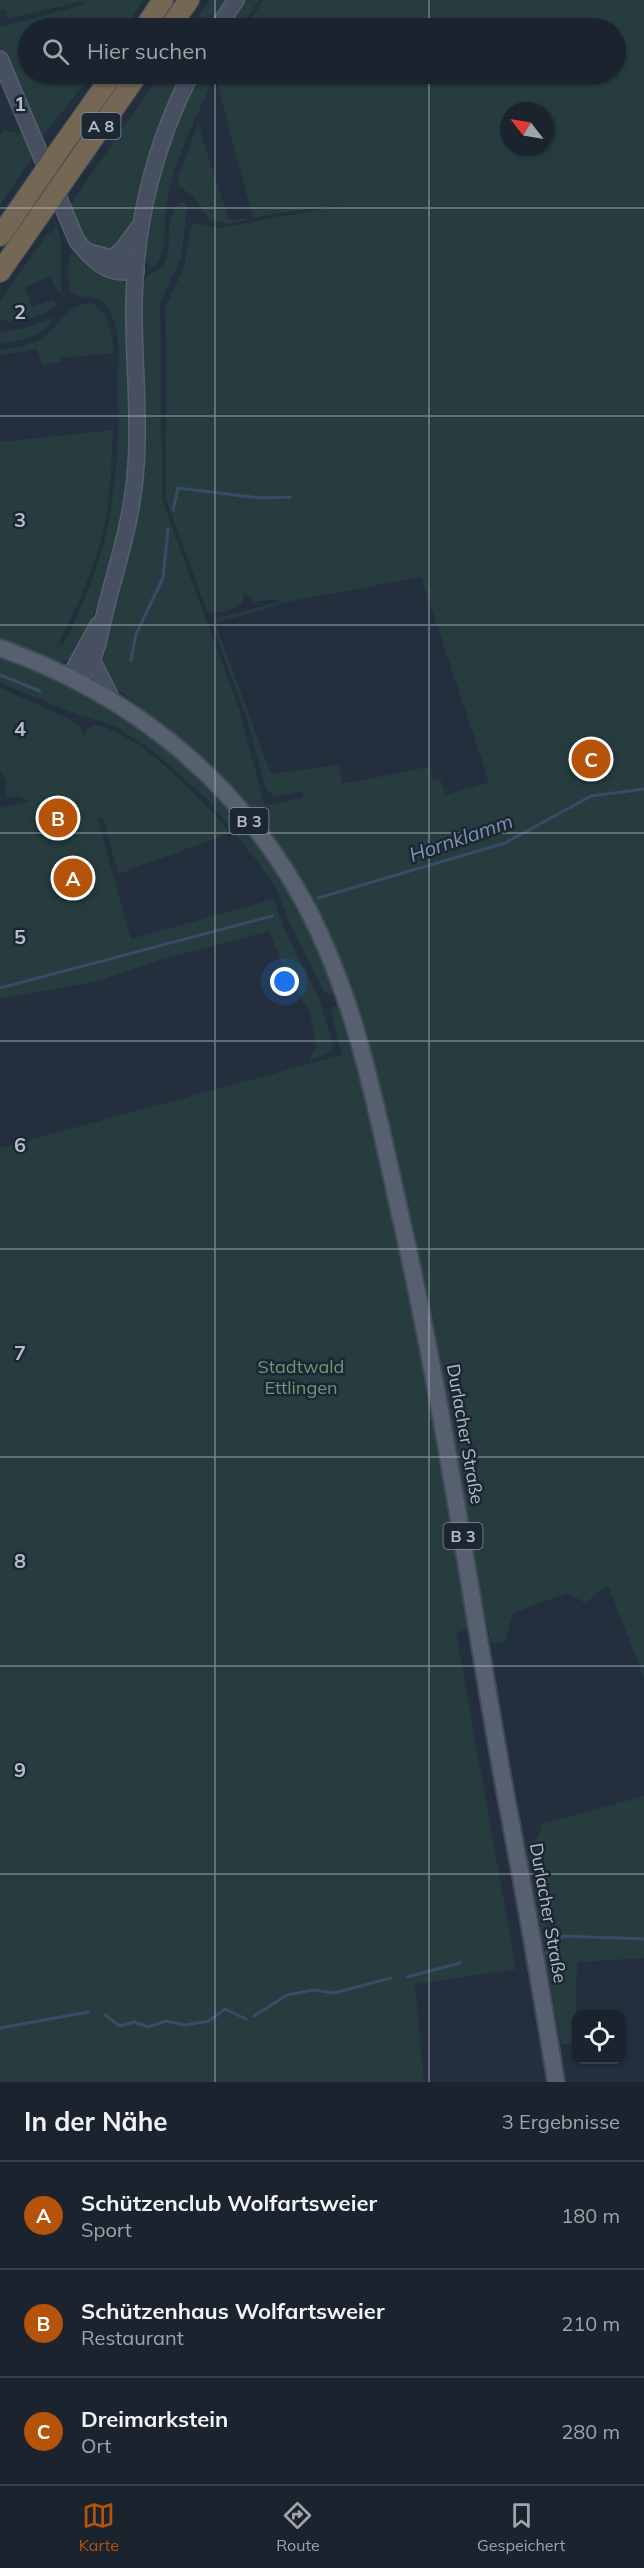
<!DOCTYPE html>
<html lang="de">
<head>
<meta charset="utf-8">
<style>
	body { margin:0; font-family:Mulish,sans-serif; background:#242b36; color:#f1f3f6 }
	.controls { position:absolute; right:18px; bottom:18px; display:grid; overflow:hidden; border-radius:12px; box-shadow:0 2px 4px #0004 }
	.controls button { width:54px; height:54px; display:grid; place-items:center; padding:0; border:0; border-bottom:2px solid #39404a; background:#1b232e; color:#f1f3f6; font:30px sans-serif }
	.compass { position:absolute; left:500px; top:102px; width:54px; height:54px; border-radius:50%; background:#1b232e; box-shadow:0 2px 4px #0004; rotate:301deg }
	.you { position:absolute; left:285px; top:982px; width:21px; height:21px; margin:-15px; border:4px solid #fff; border-radius:50%; background:#1a73e8; box-shadow:0 0 0 9px #1a73e833 }
	.badge { display:grid; place-items:center; width:39px; height:39px; border-radius:50%; background:#b45309; color:#fff; font-size:20px; font-weight:700 }
	.pin { position:absolute; translate:-50% -50%; border:3px solid #fff; box-shadow:0 2px 6px #0006 }
	.list { margin:0; padding:0; list-style:none }
	h2 { display:flex; justify-content:space-between; align-items:center; height:78px; margin:0; padding:0 24px; font-size:26px }
	h2 small { font-size:20px; font-weight:400; color:#a0a4aa }
	.list li { display:grid; grid-template-columns:39px 1fr auto; gap:18px; align-items:center; box-sizing:border-box; height:108px; padding:0 24px; border-top:2px solid #39404a }
	.list b { display:block; font-size:22px; white-space:nowrap }
	.list p { margin:0; font-size:20px; white-space:nowrap; color:#a0a4aa }
	.list em { font-size:20px; font-style:normal; color:#a0a4aa }
	.icon { flex:none; width:33px; height:33px; fill:none; stroke:currentColor; stroke-width:2; stroke-linecap:round; stroke-linejoin:round }
	.map { position:relative; flex:none; width:644px; height:2082px; overflow:hidden }
	.search { position:absolute; background:#1b232e; box-shadow:0 2px 4px #0004; left:18px; right:18px; top:18px; height:66px; display:flex; align-items:center; gap:15px; box-sizing:border-box; padding:0 21px; border-radius:33px; color:#a0a4aa; font-size:22px }
	.sheet { height:402px; background:#1b232e }
	nav { display:flex; justify-content:space-around; align-items:center; box-sizing:border-box; height:84px; border-top:2px solid #39404a; background:#1b232e; font-size:16px; color:#a0a4aa }
	nav a { display:grid; justify-items:center; gap:3px }
	nav .on { color:#b45309 }
	.map>svg:first-child { display:block }
	.green { fill:#263c3f; fill-rule:evenodd }
	.lines { fill:none; stroke-linecap:round; stroke-linejoin:round }
	.stream { stroke:#394c67; stroke-width:3 }
	.secondary-casing { stroke:#565f6c; stroke-width:18 }
	.primary-casing { stroke:#414a57; stroke-width:20 }
	.highway-casing { stroke:#434c59; stroke-width:22 }
	.secondary { stroke:#465061; stroke-width:15 }
	.primary { stroke:#56606e; stroke-width:16 }
	.highway { stroke:#746855; stroke-width:20 }
	.highway-bridge-casing { stroke:#434c59; stroke-width:22; stroke-linecap:butt }
	.highway-bridge { stroke:#746855; stroke-width:20 }
	.grid { fill:none; stroke:#b4bcc9; stroke-width:1.5; stroke-opacity:0.55 }
	.labels { text-anchor:middle; stroke-width:5; stroke-linejoin:round; paint-order:stroke }
	.shield { fill:#1d2633; stroke:#878f9c; stroke-width:1.5 }
	.shield-label { font-size:16px; font-weight:bold; fill:#b4bcc9 }
	.park-label { font-size:18px; fill:#6b9a76; stroke:#1d2633 }
	.street-label { font-size:18px; fill:#b4bcc9; stroke:#1d2633 }
	.water-label { font-size:20px; font-style:italic; fill:#7c92b1; stroke:#1d2633 }
	.grid-label { font-size:20px; text-anchor:middle; font-weight:bold; fill:#b4bcc9; stroke:#1d2633; stroke-width:5; stroke-linejoin:round; paint-order:stroke }
</style>
</head>
<body>
<div class="map">
<svg width="644" height="2082" viewBox="0 0 644 2082">
	<rect width="100%" height="100%" fill="#242f3e"/>
	<!-- green -->
	<g class="green">
		<polygon points="0,0 144,0 124,28 28,28 28,74 92,74 42,137 21,85 0,49 0,27 86,4 83,1 8,19 5,9 0,11"/>
		<polygon points="210,0 229,0 210,28 191,28"/>
		<polygon points="241,0 259,0 240,28 222,28"/>
		<path d="M264 0H644V1678L608 1585 585 1603 568 1593 513 1613 505 1643H491L487 1622 456 1633 516 1969 415 1984 424 2082H0V1148L342 1055 331 1012 332 1007 339 1006 303 889 149 713 111 685 99 660 132 535 142 283C148 271 163 272 167 257 171 241 165 215 179 203H185L187 207 181 258 160 303 162 500 239 709 264 803 268 805 303 798 301 791 276 797 266 789 245 713 213 627 217 618 278 602V599L254 602 244 592 242 603C233 610 218 616 207 611L166 499V306L184 267 191 227 196 223 220 228 345 205 277 213 227 224 209 219 192 195 178 186V179L195 131 198 124 229 220 253 218 217 83 221 74H616V28H245ZM509 111H545V147H509ZM421 577 489 782 446 795 440 779 433 780 428 767 342 784 339 765 271 774 215 623 291 601Z"/>
		<path d="M160 74H185L123 244 111 253C81 244 80 235 69 207Z"/>
		<path d="M196 74H216C197 115 173 161 166 207 164 224 168 258 152 267L144 260 147 225 159 169Z"/>
		<polygon points="4,131 22,133 34,154 0,205 0,136"/>
		<path d="M57 224 61 242V292L56 289 51 276 25 287 32 307 53 300 56 304C44 317 16 327 0 319V301L48 233 50 234Z"/>
		<path d="M71 254C78 254 112 273 119 278 124 281 126 286 127 290L132 384 130 488 105 590 73 657 62 662 0 641V442L113 430C111 466 111 505 101 540 91 575 76 611 58 643L63 645C112 550 120 487 118 381 118 356 122 328 106 306 96 293 81 301 70 292L67 268Z"/>
		<path d="M92 303C110 312 112 335 114 353L61 358 60 362 42 365 37 349 0 355V351C14 347 28 347 41 339 64 325 61 305 92 303Z"/>
		<path d="M54 317C45 338 20 340 0 344V332L21 329Z"/>
		<polygon points="0,656 55,677 125,715 221,794 293,893 336,989 330,995 324,991 288,920 278,892 254,857 207,799 154,752 113,725 79,715 0,683"/>
		<path d="M0 688 72 720 81 728 82 735H85L87 729 94 725C137 730 203 800 230 833L118 874 103 818 98 819 131 939 274 899 283 927 320 1000 333 1046 331 1052 308 1061 317 1047 309 1011 287 976 269 931 160 960 99 981 0 999V808L29 801 18 796 7 798 4 785 7 784 0 770Z"/>
		<polygon points="644,1796 644,1958 577,1962 575,2043 561,2044 526,1842 537,1839 542,1824"/>
	</g>
	<g class="lines">
		<!-- stream -->
		<g class="stream">
			<polyline points="173,510 178,488 260,498 290,497"/>
			<polyline points="131,660 136,634 163,578 168,529"/>
			<polyline points="0,675 40,691"/>
			<polyline points="318,898 505,843 591,796 644,789"/>
			<polyline points="0,988 272,916"/>
			<polyline points="546,1953 563,1936 644,1939"/>
			<polyline points="407,1977 460,1963"/>
			<polyline points="105,2015 120,2026 134,2022 148,2027 166,2021 185,2025 209,2021 225,2009 246,2019"/>
			<polyline points="254,2016 287,1995 314,1990 334,1993 391,1978"/>
			<polyline points="0,2028 88,2012"/>
		</g>
		<defs>
			<g id="secondary">
				<polyline points="217,28 236,0"/>
				<path d="M0 59 77 241C94 262 108 276 136 271"/>
				<polyline points="89,252 125,262 136,271"/>
				<polyline points="111,259 122,250 139,227"/>
				<polyline points="92,660 112,699"/>
				<polyline points="70,676 98,625"/>
				<path d="M79 681 92 660 98 643C110 581 132 531 136 466 140 411 133 356 134 302 135 224 155 143 191 74"/>
			</g>
			<path id="primary" d="M0 648C125 692 229 773 296 888 356 990 377 1113 403 1227 446 1417 472 1610 507 1802 525 1895 541 1989 556 2082"/>
			<g id="highway">
				<polyline points="144,28 163,0"/>
				<polyline points="169,28 189,0"/>
				<polyline points="55,156 113,74"/>
				<polyline points="65,179 138,74"/>
				<polyline points="0,236 40,178"/>
				<polyline points="0,272 49,202"/>
			</g>
		</defs>
		<!-- secondary casing -->
		<use href="#secondary" class="secondary-casing"/>
		<!-- primary casing -->
		<use href="#primary" class="primary-casing"/>
		<!-- highway casing -->
		<use href="#highway" class="highway-casing"/>
		<!-- secondary -->
		<use href="#secondary" class="secondary"/>
		<!-- primary -->
		<use href="#primary" class="primary"/>
		<!-- highway -->
		<use href="#highway" class="highway"/>
		<defs>
			<g id="highway-bridge">
				<polyline points="40,178 55,156"/>
				<polyline points="49,202 65,179"/>
			</g>
		</defs>
		<!-- highway-bridge casing -->
		<use href="#highway-bridge" class="highway-bridge-casing"/>
		<!-- highway-bridge -->
		<use href="#highway-bridge" class="highway-bridge"/>
	</g>
	<!-- grid -->
	<path class="grid" d="M215 0V28M429 0V28M215 74V2082M429 74V2082M0 208H644M0 416H644M0 625H644M0 833H644M0 1041H644M0 1249H644M0 1457H644M0 1666H644M0 1874H644"/>
	<g class="labels">
		<!-- shield labels -->
		<g class="shield">
			<rect x="81.5" y="113" width="39" height="26" rx="4.5"/>
			<rect x="229.5" y="808" width="39" height="26" rx="4.5"/>
			<rect x="443.5" y="1523" width="39" height="26" rx="4.5"/>
		</g>
		<g class="shield-label">
			<text x="101" y="132">A 8</text>
			<text x="249" y="827">B 3</text>
			<text x="463" y="1542">B 3</text>
		</g>
		<!-- park labels -->
		<g class="park-label">
			<text x="301" y="1373">Stadtwald<tspan x="301" dy="21">Ettlingen</tspan></text>
		</g>
		<!-- street labels -->
		<g class="street-label">
			<text transform="translate(465 1434) rotate(80)" y="6">Durlacher Straße</text>
			<text transform="translate(548 1913) rotate(80)" y="6">Durlacher Straße</text>
		</g>
		<!-- water labels -->
		<g class="water-label">
			<text transform="translate(461 838) rotate(-19)" y="7">Hornklamm</text>
		</g>
	</g>
	<g class="grid-label">
		<text x="20" y="111">1</text>
		<text x="20" y="319">2</text>
		<text x="20" y="527">3</text>
		<text x="20" y="736">4</text>
		<text x="20" y="944">5</text>
		<text x="20" y="1152">6</text>
		<text x="20" y="1360">7</text>
		<text x="20" y="1568">8</text>
		<text x="20" y="1777">9</text>
	</g>
</svg>
<div class="controls">
<button><svg class="icon" aria-label="locate" viewBox="0 0 24 24"><circle cx="12" cy="12" r="6"/><path d="M12 2v4M12 18v4M2 12h4M18 12h4"/></svg></button>
</div>
<svg class="compass" viewBox="-18 -18 36 36"><path d="M0-13l5 13h-10z" fill="#e53935"/><path d="M0 13l5-13h-10z" fill="#a0a4aa"/></svg>
<div class="you"></div>
<div class="pin badge" style="left:73px;top:878px">A</div>
<div class="pin badge" style="left:58px;top:818px">B</div>
<div class="pin badge" style="left:591px;top:759px">C</div>
<div class="search"><svg class="icon" aria-label="search" viewBox="0 0 24 24"><circle cx="10" cy="10" r="6"/><path d="M15 15l6 6"/></svg>Hier suchen</div>
</div>
<section class="sheet">
<h2>In der Nähe<small>3 Ergebnisse</small></h2>
<ul class="list">
<li><span class="badge">A</span><div><b>Schützenclub Wolfartsweier</b><p>Sport</p></div><em>180 m</em></li>
<li><span class="badge">B</span><div><b>Schützenhaus Wolfartsweier</b><p>Restaurant</p></div><em>210 m</em></li>
<li><span class="badge">C</span><div><b>Dreimarkstein</b><p>Ort</p></div><em>280 m</em></li>
</ul>
</section>
<nav>
<a class="on"><svg class="icon" aria-label="map" viewBox="0 0 24 24"><path d="M3 6l6-2 6 2 6-2v14l-6 2-6-2-6 2zM9 4v14M15 6v14"/></svg>Karte</a>
<a><svg class="icon" aria-label="directions" viewBox="0 0 24 24"><path d="M12 3l9 9-9 9-9-9zM9 14v-3h6M13 9l2 2-2 2"/></svg>Route</a>
<a><svg class="icon" aria-label="saved" viewBox="0 0 24 24"><path d="M7 4h10v16l-5-4-5 4z"/></svg>Gespeichert</a>
</nav>
</body>
</html>
